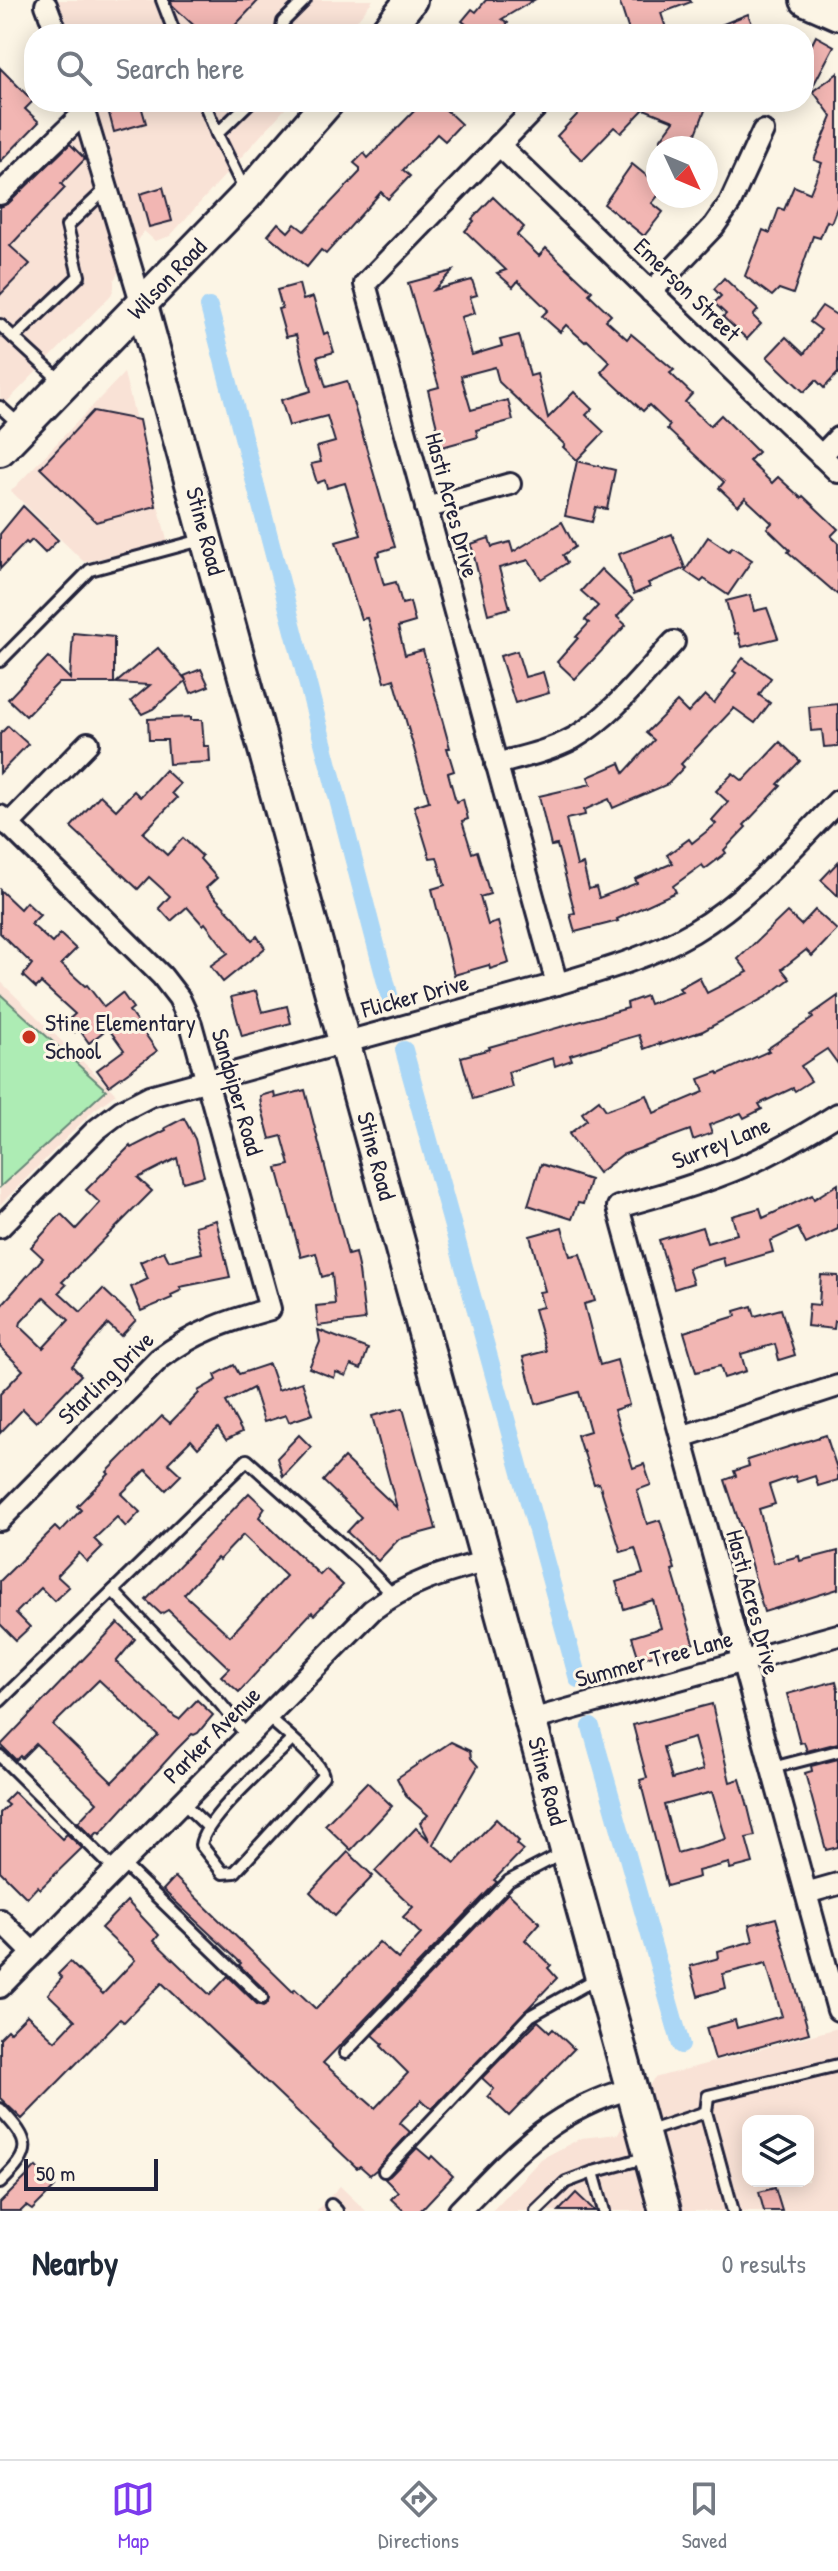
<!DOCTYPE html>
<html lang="en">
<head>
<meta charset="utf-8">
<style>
	body { margin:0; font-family:"Patrick Hand",sans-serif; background:#f2f2f3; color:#1f2937 }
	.controls { position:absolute; right:24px; bottom:24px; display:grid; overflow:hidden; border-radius:16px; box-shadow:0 4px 20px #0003 }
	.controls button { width:72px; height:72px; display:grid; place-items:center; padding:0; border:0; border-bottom:2px solid #e0e1e3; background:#fff; color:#1f2937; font:40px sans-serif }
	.compass { position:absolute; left:646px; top:136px; width:72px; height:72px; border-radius:50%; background:#fff; box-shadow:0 4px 20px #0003; rotate:134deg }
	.scale { position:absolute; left:24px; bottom:20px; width:134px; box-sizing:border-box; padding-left:8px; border:4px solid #22223b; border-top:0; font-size:22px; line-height:28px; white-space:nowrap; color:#22223b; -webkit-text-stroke:6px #fcf5e5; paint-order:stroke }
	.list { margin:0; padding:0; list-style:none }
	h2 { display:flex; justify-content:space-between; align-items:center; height:104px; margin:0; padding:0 32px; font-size:34px }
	h2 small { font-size:26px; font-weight:400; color:#747a83 }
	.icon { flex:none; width:44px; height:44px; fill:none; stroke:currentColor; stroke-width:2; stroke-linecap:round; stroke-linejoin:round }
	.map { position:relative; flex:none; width:838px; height:2211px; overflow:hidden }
	.search { position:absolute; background:#fff; box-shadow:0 4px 20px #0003; left:24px; right:24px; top:24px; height:88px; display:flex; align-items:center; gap:20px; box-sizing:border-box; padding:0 28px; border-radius:32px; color:#747a83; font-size:30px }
	.sheet { height:248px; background:#fff }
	nav { display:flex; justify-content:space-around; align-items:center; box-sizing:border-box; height:112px; border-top:2px solid #e0e1e3; background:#fff; font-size:22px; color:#747a83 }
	nav a { display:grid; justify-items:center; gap:4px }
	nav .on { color:#7c3aed }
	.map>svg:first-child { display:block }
	.built { fill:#f9e2d6; fill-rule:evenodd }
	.green { fill:#adecb4; stroke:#688778; stroke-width:2 }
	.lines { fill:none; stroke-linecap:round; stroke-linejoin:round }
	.canal { stroke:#abd7f6; stroke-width:18 }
	.building { fill:#f2b6b3; stroke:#22223b; stroke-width:2; fill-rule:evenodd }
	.lane-casing { stroke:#22223b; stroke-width:16 }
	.street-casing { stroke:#22223b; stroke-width:26 }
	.secondary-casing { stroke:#22223b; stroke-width:36 }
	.lane { stroke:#fcf5e5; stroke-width:10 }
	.street { stroke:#fcf5e5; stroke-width:20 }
	.secondary { stroke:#fcf5e5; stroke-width:30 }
	.poi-dot { fill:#c8321e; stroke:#fcf5e5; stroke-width:3 }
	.labels { text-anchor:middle; stroke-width:6; stroke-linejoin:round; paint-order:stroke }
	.street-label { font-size:24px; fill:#22223b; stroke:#fcf5e5 }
	.poi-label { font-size:24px; fill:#22223b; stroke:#fcf5e5; text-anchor:start }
</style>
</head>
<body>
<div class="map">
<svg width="838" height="2211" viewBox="0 0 838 2211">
	<rect width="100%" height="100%" fill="#fcf5e5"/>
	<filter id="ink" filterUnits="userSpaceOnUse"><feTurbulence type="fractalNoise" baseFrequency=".0125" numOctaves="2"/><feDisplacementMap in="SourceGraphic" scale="16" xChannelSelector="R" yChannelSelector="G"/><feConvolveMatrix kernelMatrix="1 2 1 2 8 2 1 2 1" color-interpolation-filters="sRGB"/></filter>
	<g filter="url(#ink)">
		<!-- built -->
		<g class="built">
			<polygon points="42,0 373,0 346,34 50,34"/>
			<polygon points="65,102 291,102 170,236 155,241 144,231 114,280 114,288 111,295 0,409 0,189 69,121"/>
			<polygon points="124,373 168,544 84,562 11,491"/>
			<polygon points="0,981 116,1094 94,1110 0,1205"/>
			<path d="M838 2028V2211H492L541 2159 581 2138 618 2134 654 2078ZM748 2121H808V2181H748Z"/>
			<polygon points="340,2186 366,2211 316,2211"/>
		</g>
		<!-- green -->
		<polygon class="green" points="0,994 106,1090 0,1187"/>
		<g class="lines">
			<!-- canal -->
			<g class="canal">
				<polyline points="209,307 391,1002"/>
				<polyline points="404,1050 578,1679"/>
				<polyline points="591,1727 681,2045"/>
			</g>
		</g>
		<!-- building -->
		<g class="building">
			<polygon points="171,0 259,0 227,34 203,34 172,5"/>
			<polygon points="486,0 534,0 502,19 508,23 499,34 479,34 462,21 472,9 476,12"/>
			<polygon points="619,0 690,0 691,2 661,13 668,34 630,34"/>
			<polygon points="748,14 756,34 701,34 701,33"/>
			<polygon points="816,36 834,46 804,103 804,47 809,50"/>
			<polygon points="0,68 33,101 25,109 39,122 0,162"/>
			<polygon points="838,73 838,205 831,223 827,221 820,238 813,236 793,294 779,289 772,296 745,276 763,230 770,233 779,208 784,210 794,186 810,193 822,163 814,160 832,117 813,91"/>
			<polygon points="106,102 140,102 146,123 114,132"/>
			<polygon points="423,102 431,102 437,108 444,108 461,124 445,141 437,134 403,170 410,176 388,199 381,192 326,254 321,250 307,267 268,235 278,223 288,232 295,224 304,231 360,172 360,168 354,163 364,153 368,158"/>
			<polygon points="589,102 698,102 707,105 694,139 707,148 671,148 660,140 674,121 644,109 621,133 614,127 582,160 557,136"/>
			<polygon points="70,144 85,159 61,184 65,188 10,246 30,264 0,295 0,207 9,203"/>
			<polygon points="632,164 658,185 658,196 652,203 663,212 644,236 604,204"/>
			<polygon points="163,187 172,221 149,227 140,194"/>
			<polygon points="493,197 524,227 517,235 539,256 546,248 592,291 589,294 611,315 606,320 627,339 631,334 674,370 670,373 692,394 685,402 710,426 721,415 758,452 749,461 772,483 778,477 801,498 803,496 838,529 831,536 838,543 838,595 788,552 790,550 767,528 772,523 745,498 738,506 719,488 724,482 667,429 670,425 649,405 643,411 601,372 610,362 587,340 585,342 566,325 560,332 542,316 548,310 518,281 513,287 497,273 506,270 465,231 474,221 472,219"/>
			<polygon points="453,271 434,290 472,280 477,295 470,297 475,313 461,317 472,355 502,346 500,340 519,335 530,376 537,374 548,418 574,392 592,409 586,415 604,432 577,460 563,447 565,445 499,382 495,367 461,376 471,410 508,400 513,420 476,430 478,437 442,447 428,390 439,387 408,283"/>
			<polygon points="724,278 758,310 753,316 761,324 747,339 723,317 726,314 714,303 721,296 714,289"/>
			<polygon points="299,284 303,300 313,297 324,334 328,332 334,352 317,357 326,387 347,381 395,547 379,552 380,555 376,556 384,585 396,582 402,604 410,602 415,622 398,627 405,655 423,650 450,748 447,748 454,771 448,773 456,802 463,799 468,819 462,821 472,853 477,851 490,894 480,897 488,925 498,922 509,963 490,969 489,965 454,975 432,889 445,885 437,857 430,858 414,806 429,801 394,679 385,682 367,618 361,619 336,542 361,535 345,483 327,488 325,480 317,483 311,464 321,462 317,447 335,442 327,416 289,426 281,400 311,391 296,335 286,337 278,309 282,308 277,290"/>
			<polygon points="822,306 838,316 838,373 824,388 816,380 804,392 767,357 786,337 804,354 821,330 810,322"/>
			<polygon points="93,411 139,420 156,506 96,522 40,468"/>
			<polygon points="577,461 615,470 607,509 596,507 592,522 565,516"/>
			<polygon points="23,506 58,540 45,553 32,540 28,544 26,542 0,569 0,534"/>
			<polygon points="562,522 575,547 563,555 567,563 541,579 529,560 499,568 510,608 488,614 471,544 489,538 492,547 510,542 513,552"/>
			<polygon points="672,534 685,568 648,583 650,587 634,594 619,554"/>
			<polygon points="708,537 729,551 732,547 752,560 728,595 704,579 701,582 685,571"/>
			<polygon points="601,569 633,600 617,617 626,625 575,679 557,662 578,638 576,637 589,623 585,620 598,606 581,591"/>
			<polygon points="750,595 754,611 767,608 778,638 742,647 738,633 735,634 726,601"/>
			<polygon points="73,633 114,637 114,683 58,683 26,716 8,699 48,657 70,679"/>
			<polygon points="158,648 186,680 184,676 201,669 209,686 191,693 186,681 153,709 142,714 131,701 150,685 116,683"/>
			<polygon points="517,651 525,677 543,672 549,693 515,703 500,656"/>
			<polygon points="743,658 771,678 759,695 770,703 755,723 734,708 681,764 684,767 668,784 613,808 609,799 584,810 585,815 566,819 577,866 583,864 589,889 596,887 599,898 637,883 635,879 673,863 667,855 689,839 692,843 716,824 712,820 728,802 716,791 733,773 743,781 780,742 800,761 778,784 781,786 744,825 746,827 724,850 726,853 705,869 702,865 673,886 676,892 617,919 618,921 575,932 570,914 575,913 557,845 551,846 539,796 591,784 588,777 620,763 624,773 654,740 646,733 677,702 688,713 705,695 714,703 736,673 733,671"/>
			<polygon points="838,704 838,746 824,747 822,730 811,731 809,707"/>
			<polygon points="191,717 191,720 202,720 204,746 209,746 210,762 169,764 167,740 149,740 148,719"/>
			<polygon points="8,726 28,744 0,773 0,734"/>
			<polygon points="165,770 180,784 172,793 177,798 143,833 167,855 183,838 202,856 200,859 217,878 206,888 235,918 252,940 257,936 265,948 223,982 210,966 228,953 205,923 203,925 187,907 171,921 159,908 170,896 149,877 138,889 71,827 100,795 116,810 134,791 140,797"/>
			<polygon points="838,862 838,896 821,880"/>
			<polygon points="0,890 20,909 26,902 40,915 31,924 52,943 60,934 76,949 61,964 85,986 87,985 104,1007 122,993 133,1008 129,1011 157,1051 109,1086 97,1070 124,1050 108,1028 89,1043 79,1029 75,1032 67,1021 75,1014 41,983 36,988 23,976 32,964 0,933"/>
			<polygon points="815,910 837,930 812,956 806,950 782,969 790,979 766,997 703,1031 660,1045 660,1043 644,1049 639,1035 570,1055 572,1060 555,1066 553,1058 508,1072 512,1087 473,1099 461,1057 490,1049 489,1047 628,1008 627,1003 646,996 649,1004 682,992 679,988 699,977 707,993 748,972 738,959 787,912 801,925"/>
			<polygon points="256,991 262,1012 287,1006 291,1023 242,1036 231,997"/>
			<polygon points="838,996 838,1064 827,1049 801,1066 811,1081 795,1091 793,1088 759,1104 762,1109 744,1118 741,1113 709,1125 712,1133 693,1140 690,1130 622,1155 598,1173 569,1134 587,1120 582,1113 599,1100 606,1110 647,1095 654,1113 704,1092 699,1079 718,1072 719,1074 769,1051 767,1049 813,1018 811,1015"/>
			<polygon points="305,1090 348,1255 355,1253 359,1271 365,1320 318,1326 316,1306 335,1304 332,1274 322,1277 316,1253 301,1257 277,1168 290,1165 282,1136 270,1139 261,1105 260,1096 274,1092 275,1098"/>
			<path d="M184 1118 195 1139 204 1176 183 1182 177 1158 138 1178 152 1191 62 1282 66 1285 59 1292 81 1312 103 1289 136 1320 121 1336 108 1324 72 1366 81 1375 36 1422 23 1409 0 1433V1394L23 1370 0 1347V1307L43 1258 31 1247 61 1214 76 1229 100 1203 86 1190 130 1146 131 1148 166 1130 165 1128ZM44 1297 69 1320 43 1348 20 1326 21 1322Z"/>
			<polygon points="541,1164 590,1180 583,1204 578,1203 572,1219 528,1205"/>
			<polygon points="838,1184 838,1229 806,1244 798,1228 770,1241 773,1252 725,1266 723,1258 688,1268 693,1283 674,1289 659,1240 702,1227 707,1243 737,1234 732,1216 760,1208 763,1218 812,1195 814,1199"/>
			<polygon points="216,1220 230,1277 180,1287 182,1290 171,1295 172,1298 141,1311 131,1287 148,1279 140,1262 164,1251 169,1261 202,1253 195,1226"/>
			<polygon points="562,1227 570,1256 580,1254 595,1301 584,1304 600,1365 617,1360 629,1405 614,1410 633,1468 644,1464 651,1485 637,1490 647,1524 660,1520 675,1569 672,1570 694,1643 639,1659 632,1637 661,1628 653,1600 624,1609 616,1582 643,1574 635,1548 621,1552 599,1483 594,1484 583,1450 582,1451 577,1435 590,1431 579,1392 536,1404 523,1357 546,1351 534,1309 543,1307 539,1292 545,1291 530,1236"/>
			<polygon points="821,1275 838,1276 838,1321 835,1321 834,1329 807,1326 809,1304 819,1305"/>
			<polygon points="752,1306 755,1316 781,1309 795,1355 779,1360 775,1344 741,1354 746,1371 724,1378 720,1366 696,1372 684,1332 736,1316 735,1311"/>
			<polygon points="318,1330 368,1349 361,1369 351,1365 346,1376 336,1372 334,1378 309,1368 320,1342"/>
			<polygon points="269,1364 278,1390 302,1382 313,1414 289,1422 286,1415 264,1422 253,1388 226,1402 242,1432 226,1440 218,1428 198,1448 191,1440 168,1463 181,1475 166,1490 146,1470 121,1494 140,1512 126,1527 117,1517 94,1539 102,1547 87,1562 79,1553 57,1576 69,1587 54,1601 41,1588 16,1613 30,1627 16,1640 0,1624 0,1581 55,1527 60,1532 81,1510 77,1506 109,1474 107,1472 162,1416 170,1423 199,1393 198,1391 217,1380 215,1375 234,1365 239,1374"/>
			<polygon points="403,1408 436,1529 399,1539 378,1561 347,1532 361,1517 323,1481 344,1458 397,1508 372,1416"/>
			<polygon points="299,1435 311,1447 283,1477 277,1458"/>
			<polygon points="826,1435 838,1472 838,1480 818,1486 815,1476 797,1482 795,1476 769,1485 775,1504 759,1509 774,1563 799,1556 800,1561 838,1551 838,1589 764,1612 741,1528 725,1480 736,1476 734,1471 749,1466 747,1460"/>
			<path d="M249 1493 265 1508 259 1517 320 1575 326 1569 343 1585 314 1615 312 1612 297 1628 239 1692 221 1676 229 1668 168 1610 161 1614 146 1600ZM243 1535 286 1576 230 1636 184 1594 217 1558 219 1560Z"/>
			<path d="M118 1623 135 1639 116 1662 175 1717 179 1719 197 1700 213 1715 198 1733 194 1735 192 1734 177 1749 100 1834 98 1832 93 1837 78 1822 97 1802 36 1744 22 1758 20 1756 16 1760 1 1745ZM99 1680 158 1735 112 1782 53 1725Z"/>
			<polygon points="836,1681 838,1689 838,1743 807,1751 804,1742 800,1743 787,1694"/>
			<path d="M712 1704 730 1782 740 1779 747 1803 755 1836 746 1838 753 1863 730 1869 729 1863 698 1871 699 1877 667 1886 640 1780 647 1778 633 1725ZM694 1738 703 1770 672 1779 663 1747ZM712 1792 726 1839 677 1853 664 1805Z"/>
			<polygon points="451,1742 470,1751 471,1758 478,1766 433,1844 455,1863 496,1819 519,1841 516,1844 523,1850 494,1880 497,1882 323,2063 375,2108 408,2073 381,2046 383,2044 373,2035 508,1893 540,1923 525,1940 551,1965 548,1968 557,1978 432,2109 422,2100 403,2119 400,2123 410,2132 376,2170 370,2175 360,2166 357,2168 162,1983 124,2022 120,2019 22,2119 0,2098 0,2038 8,2030 10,2032 27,2015 55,2041 75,2020 48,1994 62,1978 58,1974 70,1962 103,1994 135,1960 101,1928 127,1901 159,1935 154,1941 210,1995 228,1976 257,2004 263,2006 268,2003 268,1993 239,1965 241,1963 163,1890 175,1877 293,1992 295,1989 316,2009 379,1942 398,1959 421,1934 403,1917 413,1907 375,1871 416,1828 430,1841 420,1823 428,1815 406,1796 397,1778"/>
			<polygon points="838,1759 838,1847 826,1850 805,1773 812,1771 811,1766"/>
			<polygon points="367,1782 392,1806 351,1850 325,1825"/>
			<polygon points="14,1792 62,1839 67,1834 82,1848 40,1889 38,1886 27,1898 0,1871 0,1813 8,1805 4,1802"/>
			<polygon points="348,1852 373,1876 335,1916 310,1892"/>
			<polygon points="776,1918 809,2033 715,2059 706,2028 735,2020 737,2028 782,2016 766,1963 723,1974 726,1988 698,1996 690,1966 719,1958 718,1951 753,1941 749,1925"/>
			<polygon points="538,2021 550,2032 553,2029 574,2049 509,2116 488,2096 494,2089 482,2078"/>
			<polygon points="417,2148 430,2159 432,2156 453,2176 420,2211 404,2211 391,2199 398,2192 385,2179 390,2176"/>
			<polygon points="36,2167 55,2187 32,2210 26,2206 21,2211 0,2211 0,2203"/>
			<polygon points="775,2188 782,2211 764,2211 759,2192"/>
			<polygon points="576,2193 595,2211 559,2211"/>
		</g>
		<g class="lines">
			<defs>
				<g id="lane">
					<polyline points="162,0 175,34"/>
					<polyline points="281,34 283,22 305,0"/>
					<polyline points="204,102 217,134"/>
					<polyline points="246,193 217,134 250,102"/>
					<polyline points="0,325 63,383"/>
					<polyline points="14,338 79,276 67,226 107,188"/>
					<polyline points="0,407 21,426"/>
					<polyline points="0,661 90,570 205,539"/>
					<polyline points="113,1591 220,1703 247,1736"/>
					<polyline points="0,1701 247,1460 361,1562 392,1594"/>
					<path d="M267 1716C281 1730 320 1759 323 1776L235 1872 223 1873 201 1845C204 1819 271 1761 292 1740"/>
					<polyline points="0,1756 115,1870"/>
					<polyline points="772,1768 838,1751"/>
					<polyline points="182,1802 208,1827"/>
					<polyline points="122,1863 262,1998"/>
					<polyline points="345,2053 509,1881 565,1852"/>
					<path d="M0 2109C32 2143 33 2151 0 2183"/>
					<polyline points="706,2112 708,2096 838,2065"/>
					<polyline points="646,2132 706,2112 733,2211"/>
					<polyline points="384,2171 530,2016 599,1977"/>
					<polyline points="331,2205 337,2211"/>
					<polyline points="536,2211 566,2182 593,2172"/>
					<polyline points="604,2211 593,2172 648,2157"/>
				</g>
				<g id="street">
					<polyline points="46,5 57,34"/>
					<polyline points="81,102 142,305"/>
					<polyline points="541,102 365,284 557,984"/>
					<polyline points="499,145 838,472"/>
					<polyline points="0,194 85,112"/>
					<polyline points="651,292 714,226 730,203 763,131"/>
					<polyline points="821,456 838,438"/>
					<polyline points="426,508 510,484"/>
					<path d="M496 764C522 757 550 751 574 738 613 715 643 675 674 642"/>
					<path d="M0 816 162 976 179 998 191 1024 270 1309C227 1321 195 1332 159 1359L0 1520"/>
					<polyline points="8,825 88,743"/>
					<path d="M838 1114C808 1133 778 1151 746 1165 705 1183 661 1195 618 1207L838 2010"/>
					<path d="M0 1227 96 1130 121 1111 150 1096 557 984C604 970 650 957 693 932 750 898 793 847 838 801"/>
					<polyline points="681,1437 838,1386"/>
					<polyline points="531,1720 838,1635"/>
					<polyline points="806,1893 838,1884"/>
					<polyline points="0,1920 33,1953"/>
					<path d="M0 1987 372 1610C409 1582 443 1573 487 1561"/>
					<path d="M459 2211C515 2153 551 2111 632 2088"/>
				</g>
				<g id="secondary">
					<polyline points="806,0 838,14"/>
					<polyline points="384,34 411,0"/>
					<polyline points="142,305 665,2211"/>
					<polyline points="0,450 247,195 328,102"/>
				</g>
			</defs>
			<!-- lane casing -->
			<use href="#lane" class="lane-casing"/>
			<!-- street casing -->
			<use href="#street" class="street-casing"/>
			<!-- secondary casing -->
			<use href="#secondary" class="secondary-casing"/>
			<!-- lane -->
			<use href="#lane" class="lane"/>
			<!-- street -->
			<use href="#street" class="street"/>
			<!-- secondary -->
			<use href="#secondary" class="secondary"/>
		</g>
	</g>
	<!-- markers -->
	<circle class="poi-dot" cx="29" cy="1037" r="8"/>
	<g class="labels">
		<!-- street labels -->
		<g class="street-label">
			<text transform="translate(167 279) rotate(-46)" y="8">Wilson Road</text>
			<text transform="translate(687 290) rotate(44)" y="8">Emerson Street</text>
			<text transform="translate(452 505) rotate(75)" y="8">Hasti Acres Drive</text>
			<text transform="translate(205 531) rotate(75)" y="8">Stine Road</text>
			<text transform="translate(415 996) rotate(-15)" y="8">Flicker Drive</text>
			<text transform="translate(237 1092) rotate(74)" y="8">Sandpiper Road</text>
			<text transform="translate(721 1143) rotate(-22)" y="8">Surrey Lane</text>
			<text transform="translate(376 1156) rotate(75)" y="8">Stine Road</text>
			<text transform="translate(106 1378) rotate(-44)" y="8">Starling Drive</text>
			<text transform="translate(753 1602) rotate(75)" y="8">Hasti Acres Drive</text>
			<text transform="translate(654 1659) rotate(-15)" y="8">Summer Tree Lane</text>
			<text transform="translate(212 1735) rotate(-45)" y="8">Parker Avenue</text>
			<text transform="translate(547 1781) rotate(75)" y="8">Stine Road</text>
		</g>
		<!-- poi labels -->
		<g class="poi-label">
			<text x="45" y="1031">Stine Elementary<tspan x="45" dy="28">School</tspan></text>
		</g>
	</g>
</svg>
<div class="controls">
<button><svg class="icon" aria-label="layers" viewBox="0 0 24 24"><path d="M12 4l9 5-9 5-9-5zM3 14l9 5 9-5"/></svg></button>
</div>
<svg class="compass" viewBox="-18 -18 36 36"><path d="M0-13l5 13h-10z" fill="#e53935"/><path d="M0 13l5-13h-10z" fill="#747a83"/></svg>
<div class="scale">50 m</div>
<div class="search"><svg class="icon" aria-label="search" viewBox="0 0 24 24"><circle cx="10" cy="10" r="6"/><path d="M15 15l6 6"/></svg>Search here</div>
</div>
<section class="sheet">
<h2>Nearby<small>0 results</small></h2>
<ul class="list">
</ul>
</section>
<nav>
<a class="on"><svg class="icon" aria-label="map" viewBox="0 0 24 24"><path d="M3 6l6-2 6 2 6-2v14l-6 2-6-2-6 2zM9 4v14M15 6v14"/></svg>Map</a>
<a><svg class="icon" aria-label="directions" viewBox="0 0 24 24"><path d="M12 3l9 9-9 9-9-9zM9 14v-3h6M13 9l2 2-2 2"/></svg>Directions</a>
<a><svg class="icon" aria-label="saved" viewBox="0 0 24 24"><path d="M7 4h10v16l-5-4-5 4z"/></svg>Saved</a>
</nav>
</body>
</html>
